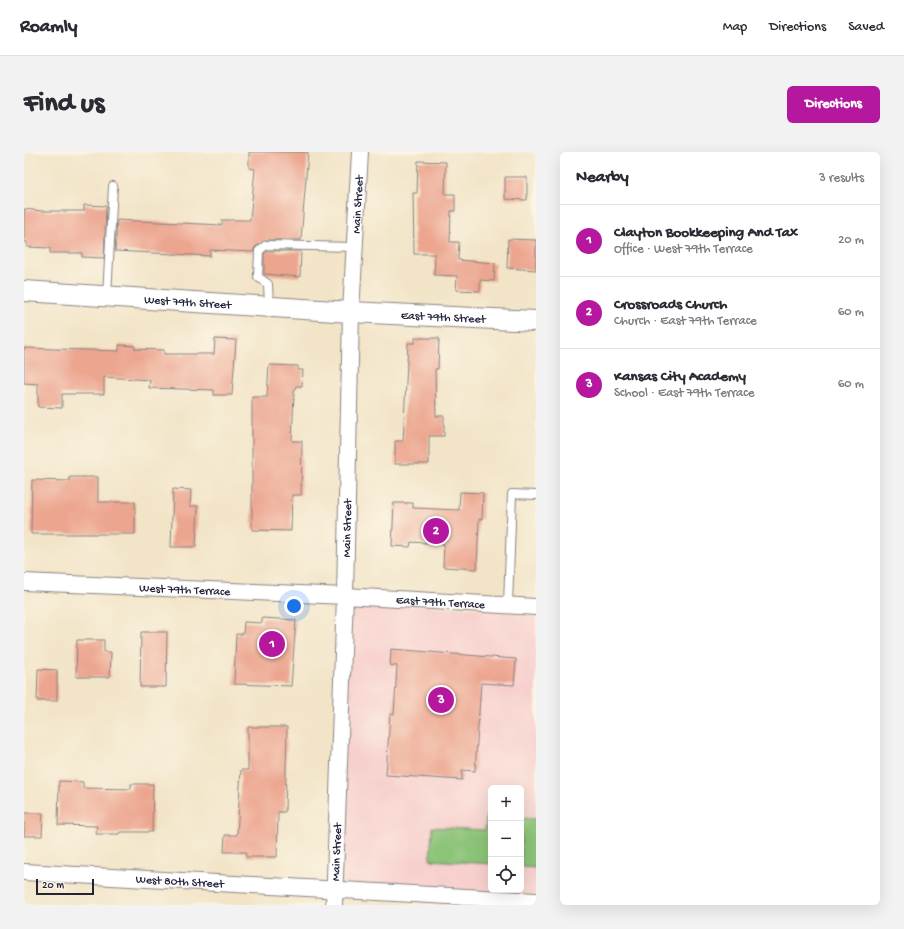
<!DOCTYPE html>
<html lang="en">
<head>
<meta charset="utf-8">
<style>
	body { margin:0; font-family:"Gochi Hand",sans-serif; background:#f2f2f3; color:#2b2b33 }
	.controls { position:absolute; right:12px; bottom:12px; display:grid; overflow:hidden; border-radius:6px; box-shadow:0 4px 16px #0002 }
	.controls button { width:36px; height:36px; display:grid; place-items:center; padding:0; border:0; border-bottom:1px solid #e1e1e2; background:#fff; color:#2b2b33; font:20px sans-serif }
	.scale { position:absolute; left:12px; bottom:10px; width:58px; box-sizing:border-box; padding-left:4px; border:2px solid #22223b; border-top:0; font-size:11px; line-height:14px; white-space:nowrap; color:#22223b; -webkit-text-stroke:3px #fcf5e5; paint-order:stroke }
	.you { position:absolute; left:270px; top:454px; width:14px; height:14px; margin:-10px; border:3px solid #fff; border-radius:50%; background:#1a73e8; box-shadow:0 0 0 6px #1a73e833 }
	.badge { display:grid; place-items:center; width:26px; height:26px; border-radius:50%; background:#b5179e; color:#fff; font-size:13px; font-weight:700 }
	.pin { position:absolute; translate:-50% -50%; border:2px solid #fff; box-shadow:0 1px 4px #0006 }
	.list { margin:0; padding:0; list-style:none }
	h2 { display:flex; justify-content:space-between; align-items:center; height:52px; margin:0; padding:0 16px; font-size:17px }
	h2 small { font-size:13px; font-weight:400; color:#7c7c81 }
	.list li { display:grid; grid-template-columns:26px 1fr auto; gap:12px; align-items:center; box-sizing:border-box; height:72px; padding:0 16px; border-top:1px solid #e1e1e2 }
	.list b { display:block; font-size:15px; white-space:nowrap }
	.list p { margin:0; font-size:13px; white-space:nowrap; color:#7c7c81 }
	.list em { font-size:13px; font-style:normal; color:#7c7c81 }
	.icon { flex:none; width:22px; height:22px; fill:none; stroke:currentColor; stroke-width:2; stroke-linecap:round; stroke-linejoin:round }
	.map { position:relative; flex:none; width:512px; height:753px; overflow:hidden; border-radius:6px }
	header { display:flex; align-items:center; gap:24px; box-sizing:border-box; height:56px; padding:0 20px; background:#fff; border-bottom:1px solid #e1e1e2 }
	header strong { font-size:19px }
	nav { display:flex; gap:22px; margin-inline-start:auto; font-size:14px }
	.intro { display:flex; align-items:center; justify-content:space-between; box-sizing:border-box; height:96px; padding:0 24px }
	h1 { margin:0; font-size:28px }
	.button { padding:10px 18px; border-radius:6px; background:#b5179e; color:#fff; font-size:14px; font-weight:700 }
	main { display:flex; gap:24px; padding:0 24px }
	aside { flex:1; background:#fff; border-radius:6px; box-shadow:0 4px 16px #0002 }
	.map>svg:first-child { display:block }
	.built { fill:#f7d0cd; fill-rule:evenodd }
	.green { fill:#8bc377; stroke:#567259 }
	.building { fill:#eca58f }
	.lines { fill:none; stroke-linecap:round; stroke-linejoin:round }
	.service-casing { stroke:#8a8381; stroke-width:10 }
	.minor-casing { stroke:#8a8381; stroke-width:18 }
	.tertiary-casing { stroke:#8a8381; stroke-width:22 }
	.service { stroke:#fff; stroke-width:8 }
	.minor { stroke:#fff; stroke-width:16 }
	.tertiary { stroke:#fff; stroke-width:20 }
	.labels { text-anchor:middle; stroke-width:3; stroke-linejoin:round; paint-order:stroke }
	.street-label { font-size:12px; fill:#22223b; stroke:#fcf5e5 }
</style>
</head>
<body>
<header>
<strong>Roamly</strong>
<nav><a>Map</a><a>Directions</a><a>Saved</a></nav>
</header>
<div class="intro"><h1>Find us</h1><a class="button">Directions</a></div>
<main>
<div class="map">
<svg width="512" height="753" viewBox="0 0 512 753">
	<rect width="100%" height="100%" fill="#fcf5e5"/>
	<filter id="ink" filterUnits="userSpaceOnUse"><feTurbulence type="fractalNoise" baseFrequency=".025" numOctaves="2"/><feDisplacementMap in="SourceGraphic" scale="8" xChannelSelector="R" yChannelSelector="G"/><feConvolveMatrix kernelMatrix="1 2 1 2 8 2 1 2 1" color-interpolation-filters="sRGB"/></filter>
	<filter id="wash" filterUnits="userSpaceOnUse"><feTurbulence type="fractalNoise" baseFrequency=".012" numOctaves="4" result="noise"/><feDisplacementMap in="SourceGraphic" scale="16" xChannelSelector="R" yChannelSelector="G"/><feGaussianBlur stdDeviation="0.9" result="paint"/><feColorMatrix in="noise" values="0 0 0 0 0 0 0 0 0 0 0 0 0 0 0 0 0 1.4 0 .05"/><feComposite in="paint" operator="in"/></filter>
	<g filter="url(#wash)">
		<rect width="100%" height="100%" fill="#f2e4c7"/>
		<!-- built -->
		<path class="built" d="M325 450 512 460V744L317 732ZM467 636H497V738H467Z"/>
		<!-- green -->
		<g class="green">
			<polygon points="462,663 467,664 467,712 406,708 408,675 461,678"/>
			<polygon points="497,666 512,667 512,716 497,715"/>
		</g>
		<g id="blocks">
			<!-- building -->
			<g class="building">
				<polygon points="225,0 284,0 277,88 242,88 231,95 229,100 186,98 186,104 91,99 93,68 198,73 198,68 226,68 231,17 225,16"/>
				<polygon points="394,9 422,10 421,42 431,42 431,59 427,59 426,90 435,90 434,108 471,111 470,129 456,128 456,139 432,138 433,124 410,123 411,102 390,102 389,41 393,41"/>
				<polygon points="481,25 503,25 503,48 481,47"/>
				<polygon points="60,53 82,54 80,106 58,105 58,101 26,101 26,96 3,95 3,90 0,89 0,57 18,59 60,59"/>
				<polygon points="484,87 512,88 512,118 483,116"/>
				<polygon points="244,99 277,99 276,125 240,122 240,102"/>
				<polygon points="391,186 415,186 414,217 411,217 412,264 420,264 420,284 405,284 405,312 371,312 371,289 379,289 384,191 391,191"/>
				<polygon points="191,187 212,188 208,243 190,243 190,238 125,236 126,228 80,225 80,242 38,242 38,256 14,255 14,232 0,231 0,196 95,199 95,193 111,194 111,197 140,198 140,202 190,202"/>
				<polygon points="245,213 274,214 274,218 279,218 278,234 272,234 270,240 268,289 278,289 277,343 268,343 267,379 228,378 228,245 243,245"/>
				<polygon points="46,325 74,325 74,350 111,350 111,382 7,382 8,328 46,329"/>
				<polygon points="149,337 167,338 166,354 174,354 172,395 147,395"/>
				<polygon points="436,340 459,341 458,367 455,367 453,417 419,415 420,392 387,390 386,395 368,394 370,351 389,351 389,356 435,358"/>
				<polygon points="238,466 272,468 267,534 210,532 212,482 219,482 220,470 238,471"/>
				<polygon points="117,480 143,480 142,535 116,535"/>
				<polygon points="53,488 80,488 80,500 87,500 86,525 52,525"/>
				<polygon points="367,497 492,507 490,533 457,531 451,619 438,618 438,628 362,623 366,562 370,562 373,514 366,513"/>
				<polygon points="14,517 33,518 33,549 13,549"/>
				<polygon points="224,575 263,575 261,660 254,660 253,705 222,705 222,700 200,700 201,683 213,683 217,618 224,618"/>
				<polygon points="35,629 59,630 59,636 107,637 107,632 129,632 128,680 96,680 95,682 72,682 73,674 34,673"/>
				<polygon points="0,661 19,661 18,684 0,684"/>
			</g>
		</g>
	</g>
	<g filter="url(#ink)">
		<use href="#blocks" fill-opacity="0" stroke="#8a8381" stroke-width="1"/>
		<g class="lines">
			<defs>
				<g id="service">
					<polyline points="83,144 89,34"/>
					<polyline points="245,155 244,132 234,125 235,99 242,93 330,95"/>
					<polyline points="484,453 488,342 512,343"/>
				</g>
				<g id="minor">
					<path id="s1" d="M0 430 321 444 512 455"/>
					<path id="s2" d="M0 720 512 749"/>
					<path id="s3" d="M310 753 321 444 327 160 336 0"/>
				</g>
				<g id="tertiary">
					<path id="s4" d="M0 139 327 160 512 169"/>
				</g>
			</defs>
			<!-- service casing -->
			<use href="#service" class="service-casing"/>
			<!-- minor casing -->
			<use href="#minor" class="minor-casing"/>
			<!-- tertiary casing -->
			<use href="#tertiary" class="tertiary-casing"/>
			<!-- service -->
			<use href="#service" class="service"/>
			<!-- minor -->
			<use href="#minor" class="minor"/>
			<!-- tertiary -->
			<use href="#tertiary" class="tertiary"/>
		</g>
	</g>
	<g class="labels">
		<!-- street labels -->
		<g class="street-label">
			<text dy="4" stroke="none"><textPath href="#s3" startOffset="701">Main Street</textPath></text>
			<text dy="4" stroke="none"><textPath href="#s4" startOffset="164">West 79th Street</textPath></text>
			<text dy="4" stroke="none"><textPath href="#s4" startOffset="420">East 79th Street</textPath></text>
			<text dy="4" stroke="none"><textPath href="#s3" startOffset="377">Main Street</textPath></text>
			<text dy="4" stroke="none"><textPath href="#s1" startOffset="161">West 79th Terrace</textPath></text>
			<text dy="4" stroke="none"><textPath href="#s1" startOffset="417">East 79th Terrace</textPath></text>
			<text dy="4" stroke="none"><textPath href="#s3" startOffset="53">Main Street</textPath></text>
			<text dy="4" stroke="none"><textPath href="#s2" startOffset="156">West 80th Street</textPath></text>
		</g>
	</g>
</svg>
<div class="controls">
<button>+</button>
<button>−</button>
<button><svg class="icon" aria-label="locate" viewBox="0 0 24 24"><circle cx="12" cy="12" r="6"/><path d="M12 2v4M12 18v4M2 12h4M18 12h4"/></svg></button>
</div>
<div class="scale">20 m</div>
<div class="you"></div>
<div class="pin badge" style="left:248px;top:492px">1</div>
<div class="pin badge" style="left:412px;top:379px">2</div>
<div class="pin badge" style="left:417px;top:548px">3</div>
</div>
<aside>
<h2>Nearby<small>3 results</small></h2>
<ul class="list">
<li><span class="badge">1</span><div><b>Clayton Bookkeeping And Tax</b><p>Office · West 79th Terrace</p></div><em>20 m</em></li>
<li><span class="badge">2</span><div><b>Crossroads Church</b><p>Church · East 79th Terrace</p></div><em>60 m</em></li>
<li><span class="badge">3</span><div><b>Kansas City Academy</b><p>School · East 79th Terrace</p></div><em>60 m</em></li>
</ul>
</aside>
</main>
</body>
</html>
